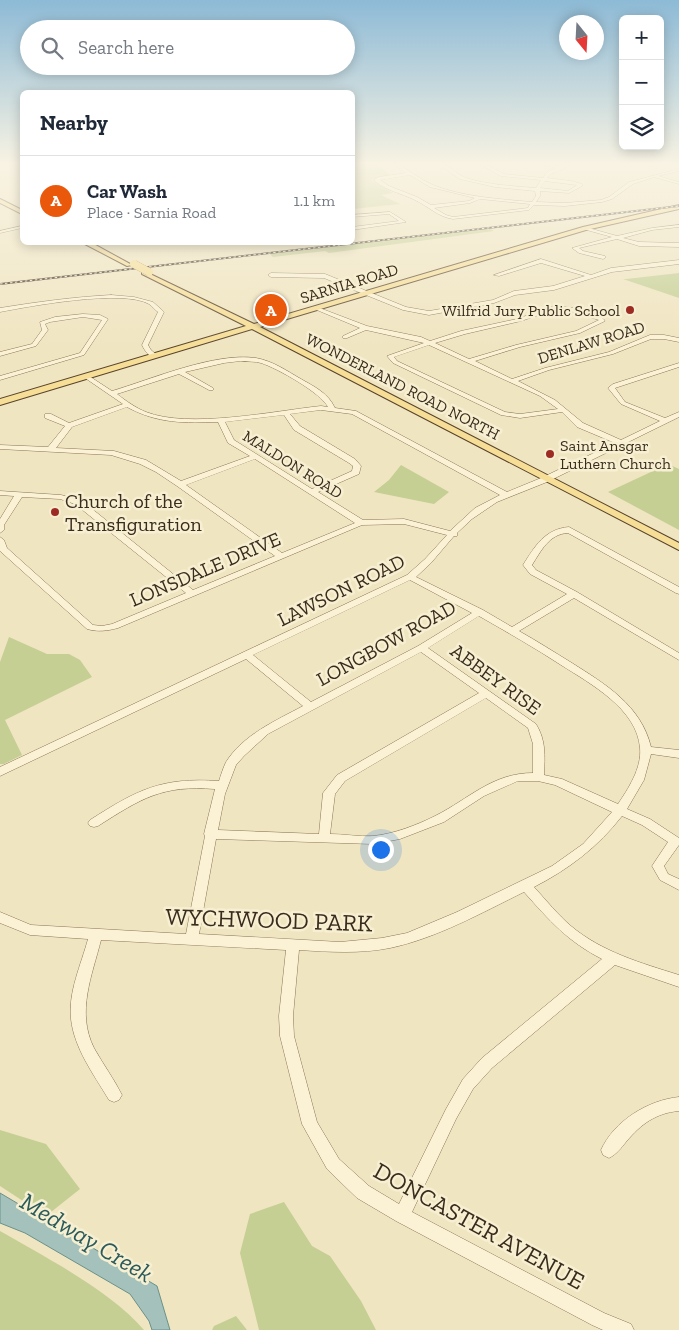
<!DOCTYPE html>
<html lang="en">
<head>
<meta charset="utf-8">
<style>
	body { margin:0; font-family:"Zilla Slab",serif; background:#f6f6f7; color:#1f2937 }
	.controls { position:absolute; right:15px; top:15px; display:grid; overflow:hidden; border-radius:8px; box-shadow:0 2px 12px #0003 }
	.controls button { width:45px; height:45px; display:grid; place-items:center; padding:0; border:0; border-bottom:1px solid #e0e1e3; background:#fff; color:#1f2937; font:25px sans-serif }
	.compass { position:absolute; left:559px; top:15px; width:45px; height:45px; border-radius:50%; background:#fff; box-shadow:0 2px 12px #0003; rotate:162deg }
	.you { position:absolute; left:380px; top:849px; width:18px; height:18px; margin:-12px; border:4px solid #fff; border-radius:50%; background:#1a73e8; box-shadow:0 0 0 8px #1a73e833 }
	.badge { display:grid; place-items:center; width:32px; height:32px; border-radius:50%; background:#ea580c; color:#fff; font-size:16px; font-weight:700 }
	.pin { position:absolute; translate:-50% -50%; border:2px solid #fff; box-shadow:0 1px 5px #0006 }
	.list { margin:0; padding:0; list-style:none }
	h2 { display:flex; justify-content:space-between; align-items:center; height:65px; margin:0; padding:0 20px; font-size:21px }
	h2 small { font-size:16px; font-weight:400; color:#747a83 }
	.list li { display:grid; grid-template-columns:32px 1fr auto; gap:15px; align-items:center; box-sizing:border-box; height:90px; padding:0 20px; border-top:1px solid #e0e1e3 }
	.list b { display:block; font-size:19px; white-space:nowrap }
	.list p { margin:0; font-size:16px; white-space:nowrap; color:#747a83 }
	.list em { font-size:16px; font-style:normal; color:#747a83 }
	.icon { flex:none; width:28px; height:28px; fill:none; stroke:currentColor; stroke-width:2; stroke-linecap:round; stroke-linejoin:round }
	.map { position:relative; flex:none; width:679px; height:1330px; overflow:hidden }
	.search { position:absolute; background:#fff; box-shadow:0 2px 12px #0003; left:20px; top:20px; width:335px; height:55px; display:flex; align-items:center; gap:12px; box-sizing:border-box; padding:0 18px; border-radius:28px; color:#747a83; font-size:19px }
	.panel { position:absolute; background:#fff; box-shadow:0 2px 12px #0003; left:20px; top:90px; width:335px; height:155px; border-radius:8px }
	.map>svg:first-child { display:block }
	.green { fill:#c5cf94 }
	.water { fill:#a4c2bb; stroke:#6a918a }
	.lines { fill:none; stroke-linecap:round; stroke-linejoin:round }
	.minor-casing { stroke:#8b7657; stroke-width:1 }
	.major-casing { stroke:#58432c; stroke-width:2 }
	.minor { fill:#fbf2d5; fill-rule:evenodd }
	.major { fill:#f6de97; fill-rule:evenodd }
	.rail-casing { stroke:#3a2c1d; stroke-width:2 }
	.rail { stroke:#f7efd1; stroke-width:1; stroke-dasharray:2.5; stroke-linecap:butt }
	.major-bridge-casing { stroke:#58432c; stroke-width:8; stroke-linecap:butt }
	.major-bridge { stroke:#f6de97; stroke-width:8 }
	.poi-dot { fill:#9d2b24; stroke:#f7efd1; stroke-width:2 }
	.labels { text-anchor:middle; stroke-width:5; stroke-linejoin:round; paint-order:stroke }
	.far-street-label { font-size:16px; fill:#3a2c1d; stroke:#f7efd1 }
	.far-poi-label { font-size:16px; fill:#3a2c1d; stroke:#f7efd1; text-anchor:end }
	.poi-label { font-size:20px; fill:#3a2c1d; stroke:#f7efd1; text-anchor:start }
	.street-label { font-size:20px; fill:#3a2c1d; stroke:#f7efd1 }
	.near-street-label { font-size:24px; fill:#3a2c1d; stroke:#f7efd1 }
	.near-water-label { font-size:25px; font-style:italic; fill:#2b5a5a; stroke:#f7efd1 }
</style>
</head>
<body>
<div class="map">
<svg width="679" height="1330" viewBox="0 0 679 1330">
	<rect width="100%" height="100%" fill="#f0e5c1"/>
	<!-- green -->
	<g class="green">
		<polygon points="360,162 375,162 390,175 371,180 393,193 381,195 400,204 353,209 353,164"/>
		<polygon points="490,229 494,231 329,253 325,251 273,257 270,254"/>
		<polygon points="679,273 679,298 623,279 626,279"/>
		<polygon points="668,464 679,469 679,530 608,492"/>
		<polygon points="401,465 449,492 434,504 374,492 389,480"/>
		<polygon points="9,637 47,654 69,654 80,660 92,677 5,720 22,755 4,764 0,764 0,662"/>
		<polygon points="0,1130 46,1144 80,1189 46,1216 0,1186"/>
		<polygon points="284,1202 312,1246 330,1256 361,1301 376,1330 259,1330 240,1253 250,1214"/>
		<path d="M0 1231C45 1257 111 1291 144 1330H0Z"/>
		<polygon points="236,1316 247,1330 212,1330 214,1326"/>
	</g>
	<!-- water -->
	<polygon class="water" points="0,1193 157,1286 170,1330 152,1330 149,1321 130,1294 25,1233 0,1223"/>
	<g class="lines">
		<defs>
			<g id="minor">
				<path d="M391 162H396C408 170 419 179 433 185 463 197 499 199 532 202L536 196 535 191 495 187 460 179 435 162C447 162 455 174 466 178 489 185 512 186 536 188L541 180 501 176 476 162H520L487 165 504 174 543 178 547 172 556 168 532 162C541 162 548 165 557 166 562 166 567 162 573 162L563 169 551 174 547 178 571 181 582 184V186L569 193 540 191V196L536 202 565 203 601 200 609 197 629 182 679 169V171L658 176 679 182V184L654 177 633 184 612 199 602 202 565 206 534 205 529 210 453 219C438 217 428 206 415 200 401 193 387 191 375 181V179L379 177 406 173ZM410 175 430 187 475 198 469 201 431 205 417 197 389 186 380 180ZM545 181 577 185 568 191 540 188ZM480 199 530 204 528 208 453 217 446 215 434 208 470 203Z"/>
				<polygon points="390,212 406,222 352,230 352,227 399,221 389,214 352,217 352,215"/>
				<polygon points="679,225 679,227 652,230 623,238 639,242 679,243 679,247 639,246 617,239 579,248 583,251 605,256 605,258 603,259 579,253 572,248 612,237 583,229 585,227 617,236 652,228"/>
				<polygon points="22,226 22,228 0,233 0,231"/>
				<polygon points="541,259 591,275 611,268 679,260 679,264 612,272 554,290 515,295 494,303 429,315 403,310 324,278 271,277 268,275 271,273 325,274 406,307 429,311 493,300 514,291 553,286 585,276 541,263 499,276 494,275"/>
				<path d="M111 295 134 297 153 302 163 311 164 312 148 345 151 350 157 355V357C149 358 145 351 142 345L158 312C155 310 152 306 149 304 123 289 31 306 0 312V308C37 302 74 297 111 295Z"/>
				<path d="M554 306C567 307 598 310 605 321L580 333 520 347 475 361 512 379 545 368 609 352 650 335H664L679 338V342L664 339H651L613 354 549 370 518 381 555 400 583 423 621 440 660 421 621 404 608 388 613 384 679 363V367L615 388 625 402 665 418 679 412V417L547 482 497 502 472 519 457 533V536H454L431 563 416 577 483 610 512 627 567 594 530 574 523 565C535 546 545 529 569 527L679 587V594L676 593 568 533C549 534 541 551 532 565L536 570 577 592 679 653V660L574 598 519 631C537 641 554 652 572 663 605 684 641 705 651 747L679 750V758L651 754 644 780 627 809 650 819 679 838V845L664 866 668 874 679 879V890L660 880 652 866 668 842 642 825 622 816C598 847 569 869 534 887 546 900 558 915 571 926 602 952 641 963 679 975V987L615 965 492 1068 473 1089 456 1119 412 1212 604 1313 631 1324 634 1330H603L592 1325 396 1221 357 1198 327 1169 302 1124 280 1036 279 1016 286 950 101 940C92 976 76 1012 94 1048 103 1064 114 1079 122 1095L119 1100 114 1102 109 1100C94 1075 74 1048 71 1019 68 992 81 965 88 939L30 935 0 923V912L31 925 186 934 205 836 204 834 215 789C162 785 142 798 98 826L94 827 90 826 88 823 90 820C137 790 161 777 219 781 221 775 223 768 226 762 243 735 275 721 303 706L246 659 0 776V767L407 575 425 559 447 535 404 524 362 525 118 628C107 631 98 632 87 629L0 551V537L4 540 7 548 93 625 102 626 112 624 186 593 75 504 60 499 22 497 4 525V530L0 533V519L14 496 0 495V491L61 495 81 500 193 590 275 556 177 486 156 472 140 464 111 455 0 449V445L48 447 65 426 45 418V414H51L69 423 123 404 85 378V376H89L112 391C152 379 215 352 256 358 273 361 287 371 301 379 315 387 328 393 335 408L356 411 507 492 541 478 615 443 577 427 562 412 520 418 501 415 393 363 387 356 424 343 366 330 347 338H343V336L360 328 312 308 317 307 367 326 421 337 430 341 461 331 517 319ZM554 310 570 311 599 320 576 331 516 345 469 359 435 343 465 334 521 321ZM429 345 540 396 558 409 520 414 505 412 397 361 394 357ZM241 361C248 362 255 361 261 363 277 368 321 393 328 407L321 406C274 411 189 429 146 412 136 408 126 401 117 394L179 374 209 390H213V388L185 372 224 363ZM127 407C158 424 185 423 218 422L228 443 250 456 181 481 146 460 114 451 56 448 72 427ZM321 410 352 414 500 495 475 508 450 531 404 519 363 520 318 492 359 474 361 466 355 459 300 426 290 414ZM284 415 294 430 349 463 353 466 352 471 312 489 234 440 225 422ZM255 459 355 523 282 553 186 485ZM410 580 472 613 418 646 311 702 253 655ZM479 616C507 632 535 648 561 665 591 684 637 709 640 748 642 768 628 789 618 804L562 779 544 775C545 756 546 740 536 724L428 648ZM421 652 479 693 337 775 323 793 319 834 218 830 225 794 236 765 244 756 268 734ZM486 698 528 728 533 744V773C492 773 469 799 435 816 417 825 394 834 373 836 359 837 344 834 330 834L335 794 345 781ZM518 781H538L555 785 612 812 583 844 552 866 457 912 407 933 382 938 340 942 199 934 216 839 373 844 400 839 444 822 484 796ZM524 892C550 921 567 941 602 959L482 1058 463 1079 446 1109 399 1204 369 1186 339 1159 317 1122 294 1036 293 1016 299 950C330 952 360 954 390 948 437 938 481 913 524 892Z"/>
				<polygon points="83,314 100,315 108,319 84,355 0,380 0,376 80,353 102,320 83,317 50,322 45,324 48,330 36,346 0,356 0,352 32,344 42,330 40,322 55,317"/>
				<path d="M679 1097V1111C656 1113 641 1124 626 1142 621 1148 617 1154 609 1158L603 1155 601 1150C614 1121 648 1100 679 1097Z"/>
			</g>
			<g id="major">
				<polygon points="0,199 22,210 22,214 0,203"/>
				<polygon points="679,205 679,209 586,230 260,327 679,543 679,550 252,329 0,405 0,399 246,326 142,274 142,272 146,272 254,324 583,227"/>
				<polygon points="81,242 90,242 132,265 127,266"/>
			</g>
		</defs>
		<!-- minor casing -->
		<use href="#minor" class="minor-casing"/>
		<!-- major casing -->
		<use href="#major" class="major-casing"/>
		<!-- minor -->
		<use href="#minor" class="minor"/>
		<!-- major -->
		<use href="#major" class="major"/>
		<defs>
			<polyline id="rail" points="0,284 679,206"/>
		</defs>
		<!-- rail casing -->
		<use href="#rail" class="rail-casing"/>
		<!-- rail -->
		<use href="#rail" class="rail"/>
		<defs>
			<polyline id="major-bridge" points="134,264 149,272"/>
		</defs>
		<!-- major-bridge casing -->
		<use href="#major-bridge" class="major-bridge-casing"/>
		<!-- major-bridge -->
		<use href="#major-bridge" class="major-bridge"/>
	</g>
	<!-- sky -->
	<linearGradient id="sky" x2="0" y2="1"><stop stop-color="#8dbad6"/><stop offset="0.47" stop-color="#f8f3e3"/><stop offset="1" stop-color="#f8f3e3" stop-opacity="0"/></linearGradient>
	<rect width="679" height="348" fill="url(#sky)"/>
	<!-- markers -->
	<g class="poi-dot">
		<circle cx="630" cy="310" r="5"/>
		<circle cx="550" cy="454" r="5"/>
		<circle cx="55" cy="512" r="5"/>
	</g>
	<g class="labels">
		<!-- far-street labels -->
		<g class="far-street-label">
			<text transform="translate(349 283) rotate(-17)" y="6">SARNIA ROAD</text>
			<text transform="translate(591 342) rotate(-17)" y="6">DENLAW ROAD</text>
			<text transform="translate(403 386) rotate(27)" y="6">WONDERLAND ROAD NORTH</text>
			<text transform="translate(293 464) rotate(32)" y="6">MALDON ROAD</text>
		</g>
		<!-- far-poi labels -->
		<g class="far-poi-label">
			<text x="620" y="316">Wilfrid Jury Public School</text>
			<text x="560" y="451" text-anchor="start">Saint Ansgar<tspan x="560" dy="18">Luthern Church</tspan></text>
		</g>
		<!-- poi labels -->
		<g class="poi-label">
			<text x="65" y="508">Church of the<tspan x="65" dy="23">Transfiguration</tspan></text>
		</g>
		<!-- street labels -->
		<g class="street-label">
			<text transform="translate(205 569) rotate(-23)" y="7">LONSDALE DRIVE</text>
			<text transform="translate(341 590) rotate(-26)" y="7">LAWSON ROAD</text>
			<text transform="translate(386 643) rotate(-29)" y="7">LONGBOW ROAD</text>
			<text transform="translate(496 679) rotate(36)" y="7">ABBEY RISE</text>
		</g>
		<!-- near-street labels -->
		<g class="near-street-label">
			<text transform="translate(269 920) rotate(2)" y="8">WYCHWOOD PARK</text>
			<text transform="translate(479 1226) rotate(29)" y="8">DONCASTER AVENUE</text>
		</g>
		<!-- near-water labels -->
		<g class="near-water-label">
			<text transform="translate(87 1237) rotate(31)" y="9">Medway Creek</text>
		</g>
	</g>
</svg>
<div class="controls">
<button>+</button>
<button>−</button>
<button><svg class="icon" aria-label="layers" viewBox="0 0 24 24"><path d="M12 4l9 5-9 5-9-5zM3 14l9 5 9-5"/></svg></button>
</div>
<svg class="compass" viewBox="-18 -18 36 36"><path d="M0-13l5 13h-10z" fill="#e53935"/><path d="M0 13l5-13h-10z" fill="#747a83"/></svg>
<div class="you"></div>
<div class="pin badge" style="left:271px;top:310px">A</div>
<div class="search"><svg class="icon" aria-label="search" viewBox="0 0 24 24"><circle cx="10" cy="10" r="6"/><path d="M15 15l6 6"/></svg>Search here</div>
<section class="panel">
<h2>Nearby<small></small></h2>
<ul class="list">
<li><span class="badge">A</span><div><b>Car Wash</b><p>Place · Sarnia Road</p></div><em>1.1 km</em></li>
</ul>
</section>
</div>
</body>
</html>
